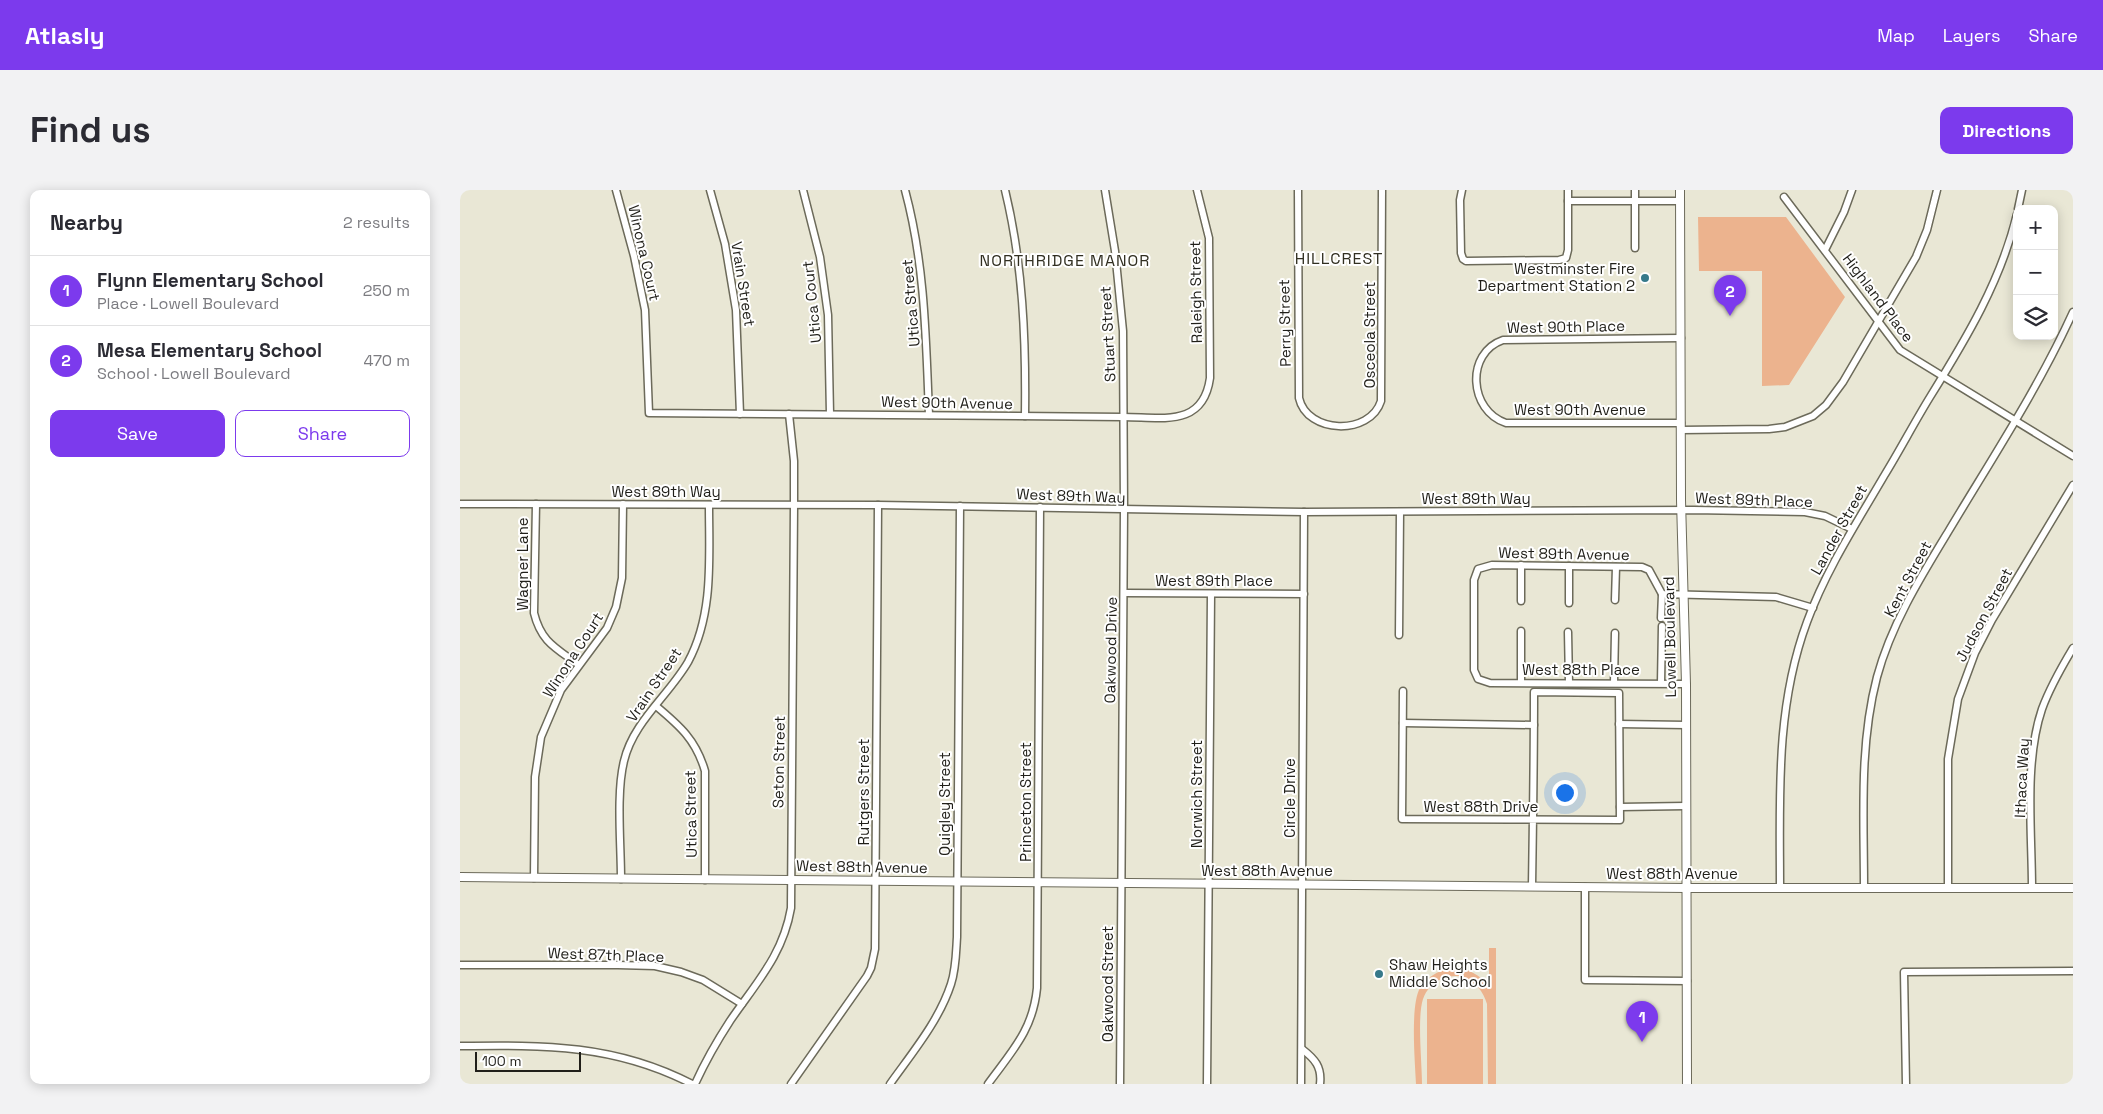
<!DOCTYPE html>
<html lang="en">
<head>
<meta charset="utf-8">
<style>
	body { margin:0; font-family:"Space Grotesk",sans-serif; background:#f2f2f3; color:#2b2b33 }
	.controls { position:absolute; right:15px; top:15px; display:grid; overflow:hidden; border-radius:10px; box-shadow:0 2px 12px #0003 }
	.controls button { width:45px; height:45px; display:grid; place-items:center; padding:0; border:0; border-bottom:1px solid #e1e1e2; background:#fff; color:#2b2b33; font:25px sans-serif }
	.scale { position:absolute; left:15px; bottom:12px; width:106px; box-sizing:border-box; padding-left:5px; border:2px solid #201f19; border-top:0; font-size:14px; line-height:18px; white-space:nowrap; color:#201f19; -webkit-text-stroke:4px #fff; paint-order:stroke }
	.you { position:absolute; left:1104px; top:602px; width:18px; height:18px; margin:-12px; border:4px solid #fff; border-radius:50%; background:#1a73e8; box-shadow:0 0 0 8px #1a73e833 }
	.badge { display:grid; place-items:center; width:32px; height:32px; border-radius:50%; background:#7c3aed; color:#fff; font-size:16px; font-weight:700 }
	.pin { position:absolute; translate:-50% -41px; filter:drop-shadow(0 1px 2px #0008) }
	.pin::after { content:''; position:absolute; top:26px; width:18px; height:15px; background:inherit; clip-path:polygon(0 0,100% 0,50% 100%) }
	.list { margin:0; padding:0; list-style:none }
	h2 { display:flex; justify-content:space-between; align-items:center; height:65px; margin:0; padding:0 20px; font-size:21px }
	h2 small { font-size:16px; font-weight:400; color:#7c7c81 }
	.list li { display:grid; grid-template-columns:32px 1fr auto; gap:15px; align-items:center; box-sizing:border-box; height:70px; padding:0 20px; border-top:1px solid #e1e1e2 }
	.list b { display:block; font-size:19px; white-space:nowrap }
	.list p { margin:0; font-size:16px; white-space:nowrap; color:#7c7c81 }
	.list em { font-size:16px; font-style:normal; color:#7c7c81 }
	.actions { display:flex; gap:10px; padding:15px 20px }
	.actions a { flex:1; padding:11px 0; border:1px solid #7c3aed; border-radius:10px; text-align:center; font-size:18px; color:#7c3aed }
	.actions .main { background:#7c3aed; color:#fff }
	.icon { flex:none; width:28px; height:28px; fill:none; stroke:currentColor; stroke-width:2; stroke-linecap:round; stroke-linejoin:round }
	.map { position:relative; flex:none; width:1613px; height:894px; overflow:hidden; border-radius:10px }
	header { display:flex; align-items:center; gap:30px; box-sizing:border-box; height:70px; padding:0 25px; background:#7c3aed; color:#fff }
	header strong { font-size:24px }
	nav { display:flex; gap:28px; margin-inline-start:auto; font-size:18px }
	.intro { display:flex; align-items:center; justify-content:space-between; box-sizing:border-box; height:120px; padding:0 30px }
	h1 { margin:0; font-size:35px }
	.button { padding:12px 22px; border-radius:10px; background:#7c3aed; color:#fff; font-size:18px; font-weight:700 }
	main { display:flex; gap:30px; padding:0 30px }
	aside { flex:1; background:#fff; border-radius:10px; box-shadow:0 2px 12px #0003 }
	.map>svg:first-child { display:block }
	.green { fill:#ecb38e }
	.lines { fill:none; stroke-linecap:round; stroke-linejoin:round }
	.minor-casing { stroke:#6c6a5a; stroke-width:9 }
	.tertiary-casing { stroke:#6c6a5a; stroke-width:10 }
	.minor { stroke:#fff; stroke-width:6 }
	.tertiary { stroke:#fff; stroke-width:8 }
	.poi-dot { fill:#36798a; stroke:#fff; stroke-width:2 }
	.labels { text-anchor:middle; stroke-width:4; stroke-linejoin:round; paint-order:stroke }
	.street-label { font-size:15px; fill:#201f19; stroke:#fff }
	.poi-label { font-size:15px; fill:#201f19; stroke:#fff; text-anchor:end }
	.neighbourhood-label { font-size:16px; letter-spacing:1px; fill:#312f21; stroke:#fff }
</style>
</head>
<body>
<header>
<strong>Atlasly</strong>
<nav><a>Map</a><a>Layers</a><a>Share</a></nav>
</header>
<div class="intro"><h1>Find us</h1><a class="button">Directions</a></div>
<main>
<aside>
<h2>Nearby<small>2 results</small></h2>
<ul class="list">
<li><span class="badge">1</span><div><b>Flynn Elementary School</b><p>Place · Lowell Boulevard</p></div><em>250 m</em></li>
<li><span class="badge">2</span><div><b>Mesa Elementary School</b><p>School · Lowell Boulevard</p></div><em>470 m</em></li>
</ul>
<div class="actions"><a class="main">Save</a><a>Share</a></div>
</aside>
<div class="map">
<svg width="1613" height="894" viewBox="0 0 1613 894">
	<rect width="100%" height="100%" fill="#e9e7d5"/>
	<!-- green -->
	<g class="green">
		<polygon points="1238,27 1326,27 1385,107 1329,195 1302,196 1302,81 1239,81"/>
		<path d="M1029 758H1036V894H1028L1027 814C1023 801 1016 792 1002 787 997 785 989 786 984 788 974 791 966 800 963 809 957 827 962 873 962 894H956C955 872 950 815 960 798 966 789 974 783 984 780 1001 773 1017 784 1029 794Z"/>
		<rect x="967" y="809" width="56" height="85"/>
	</g>
	<g class="lines">
		<defs>
			<g id="minor">
				<path d="M156 0 174 66 185 120 189 223 663 227C702 227 743 238 750 188L749 48 737 0"/>
				<polyline points="250,0 265,54 276,120 280,224"/>
				<polyline points="343,0 360,67 368,125 370,224"/>
				<path d="M445 0C465 74 466 149 469 225"/>
				<path d="M545 0C563 74 566 150 565 226"/>
				<polyline points="645,0 655,61 663,141 664,320 660,894"/>
				<path d="M838 0 839 208C847 244 910 246 921 211L922 0"/>
				<polyline points="1002,0 1000,10 1001,63 1003,69 1006,71 1099,70 1106,68 1108,60 1108,0"/>
				<polyline points="1324,7 1440,160 1613,266"/>
				<polyline points="1108,11 1220,11"/>
				<polyline points="1558,19 1562,0"/>
				<polyline points="1175,58 1175,0"/>
				<polyline points="1365,60 1384,22 1392,0"/>
				<path d="M1221 148 1043 150C1005 163 1009 221 1046 233H1221"/>
				<polyline points="1221,240 1309,239 1325,237 1353,226 1366,215 1383,192 1456,67 1467,40 1477,0"/>
				<polyline points="0,314 418,315 844,322 1233,320 1345,322 1365,326 1392,339"/>
				<path d="M76 314 74 423C81 452 96 458 119 475"/>
				<polyline points="1109,376 1109,413"/>
				<polyline points="664,403 844,404"/>
				<polyline points="1155,410 1156,377"/>
				<polyline points="1061,411 1061,375"/>
				<polyline points="1201,428 1202,404"/>
				<polyline points="1061,441 1061,492"/>
				<polyline points="1108,442 1109,493"/>
				<polyline points="939,445 940,322"/>
				<polyline points="1154,492 1155,443"/>
				<polyline points="1201,493 1202,436"/>
				<polyline points="1226,494 1030,493 1018,489 1014,480 1014,390 1018,379 1032,375 1182,377 1189,380 1202,404 1316,407 1353,418"/>
				<path d="M943 501 942 629C1015 629 1087 630 1160 630L1159 503 1074 502C1074 567 1073 632 1072 696"/>
				<path d="M196 516C220 536 236 550 245 581V690"/>
				<polyline points="943,533 1074,535"/>
				<polyline points="1159,534 1226,535"/>
				<polyline points="1160,617 1226,616"/>
				<polyline points="74,688 75,587 81,547 101,500 147,438 156,417 162,388 163,314"/>
				<path d="M161 689C161 654 156 603 164 571 173 532 209 505 228 472 254 424 249 367 249 315"/>
				<polyline points="1125,697 1125,790 1227,791"/>
				<path d="M1320 698C1320 608 1315 518 1347 432 1366 380 1396 334 1424 286 1440 260 1454 233 1470 207 1506 149 1541 91 1557 24"/>
				<path d="M1404 698C1404 627 1399 556 1417 487 1431 435 1460 388 1488 342 1531 270 1578 199 1613 122"/>
				<polyline points="1488,698 1488,569 1498,509 1515,463 1532,430 1613,295"/>
				<path d="M1572 698C1572 642 1564 572 1582 519 1590 497 1601 478 1613 458"/>
				<polyline points="0,775 158,775 195,776 221,782 243,790 282,814"/>
				<path d="M0 856C84 855 155 854 232 894"/>
				<path d="M842 859C855 869 862 877 860 894"/>
				<path d="M235 894C245 872 257 851 270 831 296 793 323 765 331 718L334 315V271L329 224"/>
				<polyline points="331,894 407,786 411,778 415,759 418,315"/>
				<path d="M430 894C452 863 479 831 491 794 496 779 496 763 497 747L500 316"/>
				<path d="M528 894C552 861 573 840 577 798L580 317"/>
				<polyline points="747,894 751,404"/>
				<polyline points="841,894 844,322"/>
				<polyline points="1446,894 1444,782 1613,781"/>
			</g>
			<g id="tertiary">
				<polyline points="1220,0 1221,310 1226,494 1227,894"/>
				<polyline points="0,687 1226,698 1613,698"/>
			</g>
		</defs>
		<!-- minor casing -->
		<use href="#minor" class="minor-casing"/>
		<!-- tertiary casing -->
		<use href="#tertiary" class="tertiary-casing"/>
		<!-- minor -->
		<use href="#minor" class="minor"/>
		<!-- tertiary -->
		<use href="#tertiary" class="tertiary"/>
	</g>
	<!-- markers -->
	<g class="poi-dot">
		<circle cx="1185" cy="88" r="5"/>
		<circle cx="919" cy="784" r="5"/>
	</g>
	<g class="labels">
		<!-- street labels -->
		<g class="street-label">
			<text transform="translate(184 63) rotate(77)" y="5">Winona Court</text>
			<text transform="translate(283 94) rotate(81)" y="5">Vrain Street</text>
			<text transform="translate(736 102) rotate(-91)" y="5">Raleigh Street</text>
			<text transform="translate(1418 108) rotate(53)" y="5">Highland Place</text>
			<text transform="translate(352 112) rotate(-96)" y="5">Utica Court</text>
			<text transform="translate(451 113) rotate(-95)" y="5">Utica Street</text>
			<text transform="translate(825 133) rotate(-91)" y="5">Perry Street</text>
			<text transform="translate(1106 137) rotate(-1)" y="5">West 90th Place</text>
			<text transform="translate(648 144) rotate(-93)" y="5">Stuart Street</text>
			<text transform="translate(910 145) rotate(-90)" y="5">Osceola Street</text>
			<text transform="translate(487 213) rotate(1)" y="5">West 90th Avenue</text>
			<text x="1120" y="225">West 90th Avenue</text>
			<text x="206" y="307">West 89th Way</text>
			<text transform="translate(611 306) rotate(2)" y="5">West 89th Way</text>
			<text x="1016" y="314">West 89th Way</text>
			<text transform="translate(1294 310) rotate(2)" y="5">West 89th Place</text>
			<text transform="translate(1379 340) rotate(-61)" y="5">Lander Street</text>
			<text transform="translate(1104 364) rotate(1)" y="5">West 89th Avenue</text>
			<text transform="translate(63 374) rotate(-90)" y="5">Wagner Lane</text>
			<text transform="translate(1448 389) rotate(-62)" y="5">Kent Street</text>
			<text x="754" y="396">West 89th Place</text>
			<text transform="translate(1524 425) rotate(-62)" y="5">Judson Street</text>
			<text transform="translate(1210 447) rotate(-91)" y="5">Lowell Boulevard</text>
			<text transform="translate(651 460) rotate(-89)" y="5">Oakwood Drive</text>
			<text transform="translate(113 465) rotate(-57)" y="5">Winona Court</text>
			<text x="1121" y="485">West 88th Place</text>
			<text transform="translate(194 495) rotate(-56)" y="5">Vrain Street</text>
			<text transform="translate(319 572) rotate(-89)" y="5">Seton Street</text>
			<text transform="translate(1562 588) rotate(-87)" y="5">Ithaca Way</text>
			<text transform="translate(404 602) rotate(-90)" y="5">Rutgers Street</text>
			<text transform="translate(737 604) rotate(-90)" y="5">Norwich Street</text>
			<text transform="translate(830 608) rotate(-90)" y="5">Circle Drive</text>
			<text transform="translate(566 612) rotate(-90)" y="5">Princeton Street</text>
			<text transform="translate(485 614) rotate(-90)" y="5">Quigley Street</text>
			<text x="1021" y="622">West 88th Drive</text>
			<text transform="translate(231 624) rotate(-91)" y="5">Utica Street</text>
			<text transform="translate(402 677) rotate(1)" y="5">West 88th Avenue</text>
			<text x="807" y="686">West 88th Avenue</text>
			<text x="1212" y="689">West 88th Avenue</text>
			<text transform="translate(146 765) rotate(2)" y="5">West 87th Place</text>
			<text transform="translate(648 794) rotate(-90)" y="5">Oakwood Street</text>
		</g>
		<!-- poi labels -->
		<g class="poi-label">
			<text x="1175" y="84">Westminster Fire<tspan x="1175" dy="17">Department Station 2</tspan></text>
			<text x="929" y="780" text-anchor="start">Shaw Heights<tspan x="929" dy="17">Middle School</tspan></text>
		</g>
		<!-- neighbourhood labels -->
		<g class="neighbourhood-label">
			<text x="879" y="74">HILLCREST</text>
			<text x="605" y="76">NORTHRIDGE MANOR</text>
		</g>
	</g>
</svg>
<div class="controls">
<button>+</button>
<button>−</button>
<button><svg class="icon" aria-label="layers" viewBox="0 0 24 24"><path d="M12 4l9 5-9 5-9-5zM3 14l9 5 9-5"/></svg></button>
</div>
<div class="scale">100 m</div>
<div class="you"></div>
<div class="pin badge" style="left:1182px;top:852px">1</div>
<div class="pin badge" style="left:1270px;top:126px">2</div>
</div>
</main>
</body>
</html>
